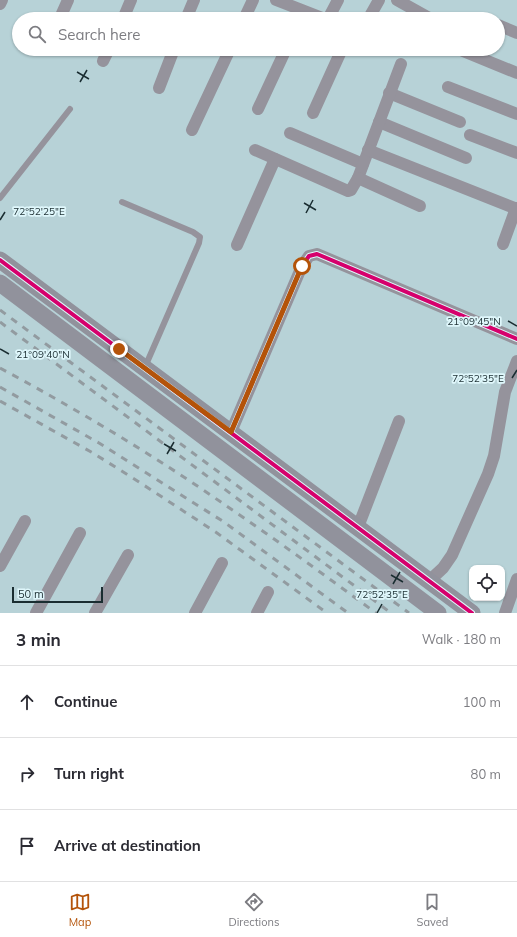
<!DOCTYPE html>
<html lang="en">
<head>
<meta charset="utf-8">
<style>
	body { margin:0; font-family:Mulish,sans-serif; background:#f7f7f7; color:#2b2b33 }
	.controls { position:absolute; right:12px; bottom:12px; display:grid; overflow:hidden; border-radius:8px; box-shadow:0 1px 3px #0004 }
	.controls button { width:36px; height:36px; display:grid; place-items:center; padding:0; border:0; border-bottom:1px solid #e1e1e2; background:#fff; color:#2b2b33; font:20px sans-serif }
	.scale { position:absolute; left:12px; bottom:10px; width:91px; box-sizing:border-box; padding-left:4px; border:2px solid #1a2d31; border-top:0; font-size:11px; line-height:14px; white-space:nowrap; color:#1a2d31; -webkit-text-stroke:3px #dff7fb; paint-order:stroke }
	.stop { position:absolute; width:12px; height:12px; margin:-9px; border:3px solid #b45309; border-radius:50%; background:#fff }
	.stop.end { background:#b45309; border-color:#fff; box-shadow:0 1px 4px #0008 }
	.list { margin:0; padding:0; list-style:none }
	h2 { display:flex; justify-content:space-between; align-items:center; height:52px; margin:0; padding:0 16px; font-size:17px }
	h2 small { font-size:13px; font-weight:400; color:#7c7c81 }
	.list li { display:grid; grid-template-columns:26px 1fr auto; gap:12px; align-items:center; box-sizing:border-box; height:72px; padding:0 16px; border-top:1px solid #e1e1e2 }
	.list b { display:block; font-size:15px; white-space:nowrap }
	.list em { font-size:13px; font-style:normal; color:#7c7c81 }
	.icon { flex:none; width:22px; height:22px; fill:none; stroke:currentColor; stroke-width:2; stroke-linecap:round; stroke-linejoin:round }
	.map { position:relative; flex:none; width:517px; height:613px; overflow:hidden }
	.search { position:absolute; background:#fff; box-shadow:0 1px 3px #0004; left:12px; right:12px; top:12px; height:44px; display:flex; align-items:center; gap:10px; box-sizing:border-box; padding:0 14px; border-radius:22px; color:#7c7c81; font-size:15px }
	.sheet { height:268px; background:#fff }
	nav { display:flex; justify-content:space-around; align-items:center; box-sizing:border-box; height:56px; border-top:1px solid #e1e1e2; background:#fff; font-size:11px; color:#7c7c81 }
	nav a { display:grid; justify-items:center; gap:2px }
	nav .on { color:#b45309 }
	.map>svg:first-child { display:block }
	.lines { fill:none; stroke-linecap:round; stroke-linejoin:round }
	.lane { stroke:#95939c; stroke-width:6 }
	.street { stroke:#95939c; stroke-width:12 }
	.secondary { stroke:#91929c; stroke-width:17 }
	.rail { stroke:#929ba0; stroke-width:3; stroke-dasharray:7 7; stroke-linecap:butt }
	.cycleway-casing { stroke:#dff7fb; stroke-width:6 }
	.cycleway { stroke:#d6006c; stroke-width:4 }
	.route { stroke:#b45309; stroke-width:5 }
	.ticks { fill:none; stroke:#1a2d31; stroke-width:1.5 }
	.ticks-label { font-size:10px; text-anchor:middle; fill:#1a2d31; stroke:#dff7fb; stroke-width:3.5; stroke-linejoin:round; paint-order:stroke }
</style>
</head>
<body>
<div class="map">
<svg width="517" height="613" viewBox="0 0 517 613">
	<rect width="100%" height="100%" fill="#b7d2d7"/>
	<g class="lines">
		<!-- lane -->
		<g class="lane">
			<polyline points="0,198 70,109"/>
			<polyline points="122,202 193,232 200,237 199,243 145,367"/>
		</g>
		<!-- street -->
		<g class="street">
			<polyline points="276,0 325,19"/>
			<polyline points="397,0 431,19"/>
			<polyline points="0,4 2,0"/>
			<polyline points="370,16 379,0"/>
			<polyline points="60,18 68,0"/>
			<polyline points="479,18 483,19"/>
			<polyline points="123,19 131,0"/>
			<polyline points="186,19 194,0"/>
			<polyline points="244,19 253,0"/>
			<polyline points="328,19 338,0"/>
			<polyline points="498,25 517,33"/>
			<polyline points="463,51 517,73"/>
			<polyline points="103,61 109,49"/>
			<polyline points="448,87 517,114"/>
			<polyline points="159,88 174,49"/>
			<polyline points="389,93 460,122"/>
			<polyline points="258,109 286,49"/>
			<polyline points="313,113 342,49"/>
			<polyline points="379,122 466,158"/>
			<polyline points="192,130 230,49"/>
			<polyline points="290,133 363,164"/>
			<polyline points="470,135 517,153"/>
			<polyline points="255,150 348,191 351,190 358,178 401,64"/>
			<polyline points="368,150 517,209"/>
			<polyline points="358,178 420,206"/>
			<polyline points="503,244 516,208"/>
			<polyline points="237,245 275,159"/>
			<polyline points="231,432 302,266 309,256 317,254 517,339"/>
			<polyline points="358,527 399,421"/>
			<polyline points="0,566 25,521"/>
			<polyline points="429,581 443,568 452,555 488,474 494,456 505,392 517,361"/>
			<polyline points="36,613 80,533"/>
			<polyline points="95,613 128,555"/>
			<polyline points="195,613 222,563"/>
			<polyline points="257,613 268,592"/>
			<polyline points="505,613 517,579"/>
		</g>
		<!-- secondary -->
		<g class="secondary">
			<polyline points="0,260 472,613"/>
			<polyline points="0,283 438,613"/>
		</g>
		<!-- rail -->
		<g class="rail">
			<polyline points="0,310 409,613"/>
			<polyline points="0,322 391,613"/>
			<path d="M0 368C78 410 155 456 228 507 278 541 327 577 376 613"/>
			<polyline points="0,387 99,443 224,522 348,613"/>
			<polyline points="0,401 93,453 139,482 217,533 327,613"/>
		</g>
		<defs>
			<g id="cycleway">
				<polyline points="0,260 472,613"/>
				<polyline points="231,432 302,266 309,256 317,254 517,339"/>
			</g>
		</defs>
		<!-- cycleway casing -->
		<use href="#cycleway" class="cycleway-casing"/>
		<!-- cycleway -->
		<use href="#cycleway" class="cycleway"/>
	</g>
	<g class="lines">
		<!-- route -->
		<polyline class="route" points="119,349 231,432 302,266"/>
	</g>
	<!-- ticks -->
	<path class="ticks" d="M77 72 89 79M80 82 87 70M304 203 316 210M306 213 313 200M0 220 5 212M508 321 517 326M0 349 9 354M512 378 517 370M164 444 176 451M167 454 174 442M391 575 403 582M393 584 400 572M377 613 382 604"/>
	<g class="ticks-label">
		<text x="39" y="215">72°52'25"E</text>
		<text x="474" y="325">21°09'45"N</text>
		<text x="43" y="358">21°09'40"N</text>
		<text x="478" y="382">72°52'35"E</text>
		<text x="382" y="598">72°52'35"E</text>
	</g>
</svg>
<div class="controls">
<button><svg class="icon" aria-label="locate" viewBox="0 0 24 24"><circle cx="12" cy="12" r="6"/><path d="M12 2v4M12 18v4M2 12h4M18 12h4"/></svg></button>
</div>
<div class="scale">50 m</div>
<div class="stop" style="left:302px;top:266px"></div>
<div class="stop end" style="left:119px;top:349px"></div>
<div class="search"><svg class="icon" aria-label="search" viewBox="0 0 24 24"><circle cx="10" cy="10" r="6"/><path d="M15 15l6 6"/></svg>Search here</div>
</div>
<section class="sheet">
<h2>3 min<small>Walk · 180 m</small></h2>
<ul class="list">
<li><svg class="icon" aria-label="ahead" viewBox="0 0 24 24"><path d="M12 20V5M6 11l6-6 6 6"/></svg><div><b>Continue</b></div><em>100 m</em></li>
<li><svg class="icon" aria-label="right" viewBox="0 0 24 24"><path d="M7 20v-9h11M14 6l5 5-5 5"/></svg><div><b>Turn right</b></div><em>80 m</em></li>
<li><svg class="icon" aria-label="arrive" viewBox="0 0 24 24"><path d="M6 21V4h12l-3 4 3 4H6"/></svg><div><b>Arrive at destination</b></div></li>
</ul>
</section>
<nav>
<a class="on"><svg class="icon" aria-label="map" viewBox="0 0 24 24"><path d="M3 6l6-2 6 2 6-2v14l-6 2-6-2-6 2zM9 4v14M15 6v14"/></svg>Map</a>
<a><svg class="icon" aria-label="directions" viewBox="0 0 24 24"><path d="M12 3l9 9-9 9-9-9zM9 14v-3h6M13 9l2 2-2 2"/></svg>Directions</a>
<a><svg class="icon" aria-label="saved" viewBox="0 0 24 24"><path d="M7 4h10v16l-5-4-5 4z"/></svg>Saved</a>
</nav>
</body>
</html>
